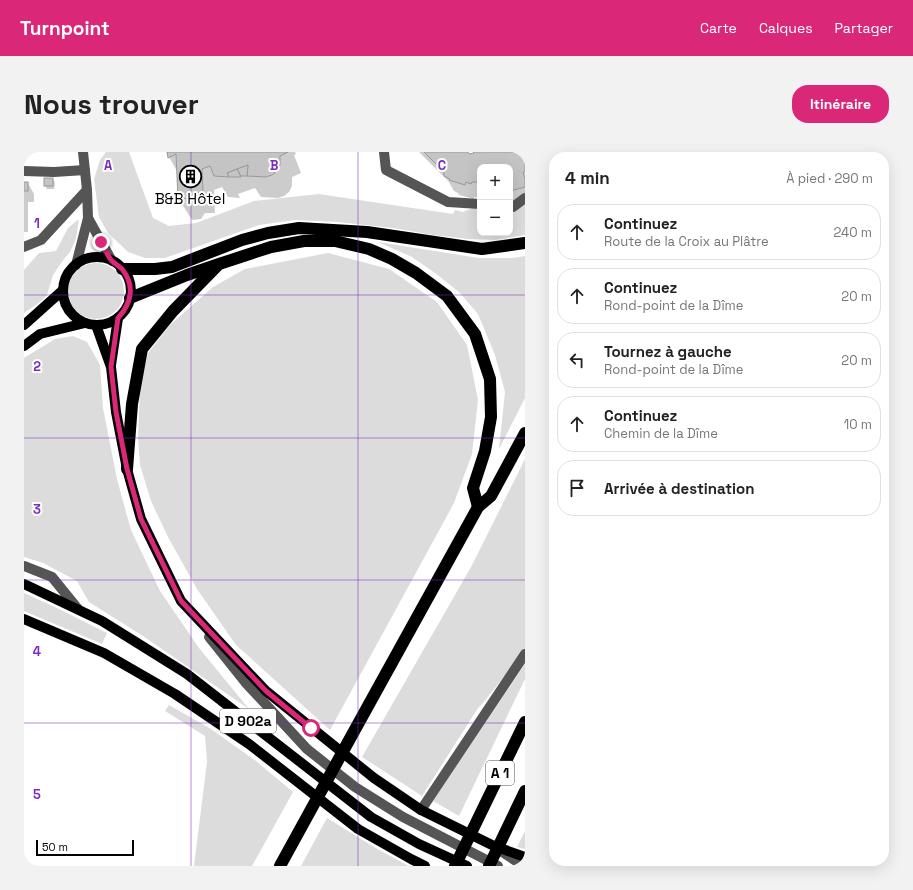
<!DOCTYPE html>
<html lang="fr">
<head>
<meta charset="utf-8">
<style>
	body { margin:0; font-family:"Space Grotesk",sans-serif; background:#f2f2f2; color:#222 }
	.controls { position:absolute; right:12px; top:12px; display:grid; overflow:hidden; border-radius:8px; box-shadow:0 4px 16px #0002 }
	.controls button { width:36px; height:36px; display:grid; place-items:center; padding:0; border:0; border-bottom:1px solid #e0e0e0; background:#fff; color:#222; font:20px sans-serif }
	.scale { position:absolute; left:12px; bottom:10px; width:98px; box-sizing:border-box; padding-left:4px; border:2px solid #000; border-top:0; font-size:11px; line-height:14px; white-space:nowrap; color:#000; -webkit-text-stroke:3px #fff; paint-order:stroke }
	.stop { position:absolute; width:12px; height:12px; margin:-9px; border:3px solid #db2777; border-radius:50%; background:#fff }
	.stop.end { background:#db2777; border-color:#fff; box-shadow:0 1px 4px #0008 }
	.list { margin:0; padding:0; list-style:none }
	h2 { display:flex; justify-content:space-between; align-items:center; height:52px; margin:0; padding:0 16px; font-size:17px }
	h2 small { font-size:13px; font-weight:400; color:#767676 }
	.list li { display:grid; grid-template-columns:26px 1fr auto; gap:12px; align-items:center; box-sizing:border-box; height:56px; margin:0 8px 8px; padding:0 8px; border:1px solid #e0e0e0; border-radius:16px }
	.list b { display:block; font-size:15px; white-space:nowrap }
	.list p { margin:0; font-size:13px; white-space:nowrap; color:#767676 }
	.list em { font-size:13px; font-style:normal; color:#767676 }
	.icon { flex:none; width:22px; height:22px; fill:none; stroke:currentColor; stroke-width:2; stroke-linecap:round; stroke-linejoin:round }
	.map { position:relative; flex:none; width:501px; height:714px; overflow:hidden; border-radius:16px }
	header { display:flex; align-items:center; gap:24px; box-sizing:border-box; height:56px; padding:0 20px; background:#db2777; color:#fff }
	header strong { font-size:19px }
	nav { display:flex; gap:22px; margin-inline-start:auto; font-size:14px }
	.intro { display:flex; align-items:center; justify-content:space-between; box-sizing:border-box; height:96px; padding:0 24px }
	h1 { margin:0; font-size:28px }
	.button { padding:10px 18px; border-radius:16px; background:#db2777; color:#fff; font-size:14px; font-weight:700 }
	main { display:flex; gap:24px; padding:0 24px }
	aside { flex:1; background:#fff; border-radius:16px; box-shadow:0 4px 16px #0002 }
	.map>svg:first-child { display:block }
	.green { fill:#dcdcdc }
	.shadow { fill:#0003 }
	.building { fill:#c4c4c4; stroke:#999 }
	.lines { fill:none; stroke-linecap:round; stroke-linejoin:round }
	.minor { stroke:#555; stroke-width:10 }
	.major { stroke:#000; stroke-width:10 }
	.highway { stroke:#000; stroke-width:12 }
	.route { stroke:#db2777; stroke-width:5 }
	.grid { fill:none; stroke:#7b2cbf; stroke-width:1; stroke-opacity:0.55 }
	.labels { text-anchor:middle; stroke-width:4; stroke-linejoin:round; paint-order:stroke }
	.shield { fill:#fff; stroke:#4c4c4c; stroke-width:1 }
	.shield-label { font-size:14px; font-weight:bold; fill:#000 }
	.poi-label { font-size:15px; fill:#000; stroke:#fff }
	.grid-label { font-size:13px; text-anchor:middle; font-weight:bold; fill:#7b2cbf; stroke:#fff; stroke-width:4; stroke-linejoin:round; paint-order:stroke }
</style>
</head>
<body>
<header>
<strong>Turnpoint</strong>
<nav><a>Carte</a><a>Calques</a><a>Partager</a></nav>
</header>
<div class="intro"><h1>Nous trouver</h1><a class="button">Itinéraire</a></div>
<main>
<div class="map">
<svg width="501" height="714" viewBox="0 0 501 714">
	<rect width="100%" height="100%" fill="#fff"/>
	<!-- green -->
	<g class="green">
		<polygon points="82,0 105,0 129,66 145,74 172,71 230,49 295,42 429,62 431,58 439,60 449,56 456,57 456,81 486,81 486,54 501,51 501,83 471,88 444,87 409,83 369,76 314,70 271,68 235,73 141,106 121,106 104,100 84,81 75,65 70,27 76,8"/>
		<polygon points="55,67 52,87 46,100 40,107 29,123 23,143 16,150 0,161 0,118 15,101 32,99 44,76"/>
		<polygon points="354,90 455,106 488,106 501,104 501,246 475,297 481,240 471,203 454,162 435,140 411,121 388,105"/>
		<polygon points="304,101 365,117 413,150 443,193 454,248 448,302 430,351 306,578 212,493 173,437 144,385 127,349 116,313 114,286 116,236 124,201 146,173 189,135 221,117"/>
		<circle cx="72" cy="139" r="28"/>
		<polygon points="49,184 63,190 76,213 79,256 93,327 107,378 136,439 175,496 225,557 119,484 65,450 53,429 19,411 0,405 0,206 31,187"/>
		<polygon points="501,307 501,498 459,551 454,556 398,644 338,605 447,415"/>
		<polygon points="0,441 31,455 83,481 78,492 0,459"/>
		<polygon points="501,512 501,527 435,664 409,649"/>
		<polygon points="145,553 187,577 232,609 269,640 228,714 170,714 183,610 181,584 141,559"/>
		<polygon points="303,666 355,698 385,714 277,714"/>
		<polygon points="501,679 501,697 493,695"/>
	</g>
	<!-- shadow -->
	<g class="shadow">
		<polygon points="144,0 271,0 272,2 270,3 277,21 268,25 268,34 265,40 260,44 254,46 237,45 231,36 214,42 216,46 204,45 198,35 190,38 191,61 181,61 177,67 168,68 155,47 154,21 145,5"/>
		<polygon points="395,0 443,0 445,3 451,2 450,0 501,0 501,52 486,57 486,15 456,15 456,46 450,45 450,47 435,43 434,41 430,39 425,30"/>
		<polygon points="29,27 31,31 30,37 23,37 21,34"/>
		<polygon points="0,31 4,31 10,42 10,50 4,50 4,80 0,80"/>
	</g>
	<!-- building -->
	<g class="building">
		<polygon points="143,0 264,0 256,4 256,13 253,19 248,23 242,25 223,24 224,13 203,21 205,25 190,24 186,14 178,17 179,40 169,41 165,46 154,47 152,2 144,6"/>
		<polygon points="400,0 444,0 445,2 450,1 449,0 501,0 501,19 499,20 501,27 501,35 486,39 486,15 456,15 456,30 448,30 447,32 442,30 441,33 425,28 426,27 420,24 420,20"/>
		<polygon points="224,13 223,24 217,24 213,17"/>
		<polygon points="213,17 217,25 205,25 203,21"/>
		<rect x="20" y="26" width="9" height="8"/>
		<rect x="0" y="30" width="4" height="9"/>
	</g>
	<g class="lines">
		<!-- minor -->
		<g class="minor">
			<polyline points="360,0 362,18 424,50 456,52"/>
			<polyline points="0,19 30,20 61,18"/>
			<polyline points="486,54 489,55 501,46"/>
			<polyline points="64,66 88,109"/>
			<polyline points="0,95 17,88 63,38"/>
			<polyline points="52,113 64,66 63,38 59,0"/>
			<polyline points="0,414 28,425 54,457"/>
			<polyline points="185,485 221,530 283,597 331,635 379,665 474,714"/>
			<polyline points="397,658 501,502"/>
			<polyline points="477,699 492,709 501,713"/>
		</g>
		<!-- major -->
		<g class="major">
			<circle cx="73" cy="139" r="34"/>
			<polyline points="0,173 39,138"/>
			<polyline points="72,173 87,215 92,260 103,317 117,367 157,449 242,539 350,626 397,658 470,694 501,705"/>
			<polyline points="0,194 16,182 61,171"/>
			<polyline points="87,213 94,166"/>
			<polyline points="0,432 78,469 163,522 347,665 395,692 443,714"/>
			<polyline points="0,467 80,501 151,542 225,592 334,677 387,707 401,714"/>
		</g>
		<!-- highway -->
		<g class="highway">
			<polyline points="98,117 131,117 148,115 218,88 244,81 275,76 343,80 458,97 501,91"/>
			<polyline points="106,146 163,123 195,112 247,95 280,89 311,89 345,97 368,107 392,121 423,144 451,182 466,227 467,265 461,299 449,336 454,355"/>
			<polyline points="103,317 108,252 118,197 149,159 193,114"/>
			<polyline points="256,714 323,592 454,355 467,344 501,281"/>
			<polyline points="431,714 501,570"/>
			<polyline points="465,714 501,639"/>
		</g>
	</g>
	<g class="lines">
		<!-- route -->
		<path class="route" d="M77 90C80 95 84 105 88 109 91 112 95 114 98 117 111 133 108 151 94 166L87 215 92 260 103 317 117 367 157 449 242 539 287 576"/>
	</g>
	<!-- grid -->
	<path class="grid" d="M167 0V714M334 0V714M0 143H501M0 286H501M0 428H501M0 571H501"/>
	<!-- icons -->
	<defs>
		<symbol id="building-ring" viewBox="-11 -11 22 22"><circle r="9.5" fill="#fff" stroke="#000" stroke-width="1.5"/><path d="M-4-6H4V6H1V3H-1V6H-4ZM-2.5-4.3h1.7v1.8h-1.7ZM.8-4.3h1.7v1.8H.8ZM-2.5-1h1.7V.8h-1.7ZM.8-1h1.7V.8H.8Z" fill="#000"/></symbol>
	</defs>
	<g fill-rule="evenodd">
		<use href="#building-ring" x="154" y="12" width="25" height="25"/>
	</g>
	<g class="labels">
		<!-- shield labels -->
		<g class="shield">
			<rect x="196" y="557" width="56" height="24" rx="3"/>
			<rect x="462" y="609" width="28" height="24" rx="3"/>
		</g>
		<g class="shield-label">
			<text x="224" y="574">D 902a</text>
			<text x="476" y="626">A 1</text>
		</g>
		<!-- poi labels -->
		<g class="poi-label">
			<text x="166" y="52">B&amp;B Hôtel</text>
		</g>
	</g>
	<g class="grid-label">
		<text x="84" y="18">A</text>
		<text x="250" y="18">B</text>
		<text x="418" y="18">C</text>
		<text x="13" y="76">1</text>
		<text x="13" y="219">2</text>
		<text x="13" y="362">3</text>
		<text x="13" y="504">4</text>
		<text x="13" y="647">5</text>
	</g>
</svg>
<div class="controls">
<button>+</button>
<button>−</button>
</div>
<div class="scale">50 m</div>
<div class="stop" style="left:287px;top:576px"></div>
<div class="stop end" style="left:77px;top:90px"></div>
</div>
<aside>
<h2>4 min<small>À pied · 290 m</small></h2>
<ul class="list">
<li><svg class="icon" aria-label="ahead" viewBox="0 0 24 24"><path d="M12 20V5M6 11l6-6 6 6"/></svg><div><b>Continuez</b><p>Route de la Croix au Plâtre</p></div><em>240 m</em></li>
<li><svg class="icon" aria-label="ahead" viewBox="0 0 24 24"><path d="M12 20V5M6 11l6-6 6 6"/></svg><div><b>Continuez</b><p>Rond-point de la Dîme</p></div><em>20 m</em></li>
<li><svg class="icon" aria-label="left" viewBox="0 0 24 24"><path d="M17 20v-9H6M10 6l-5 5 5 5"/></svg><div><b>Tournez à gauche</b><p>Rond-point de la Dîme</p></div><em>20 m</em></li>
<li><svg class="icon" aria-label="ahead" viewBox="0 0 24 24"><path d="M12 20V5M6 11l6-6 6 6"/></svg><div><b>Continuez</b><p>Chemin de la Dîme</p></div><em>10 m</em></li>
<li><svg class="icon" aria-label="arrive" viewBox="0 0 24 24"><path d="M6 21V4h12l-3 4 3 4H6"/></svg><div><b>Arrivée à destination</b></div></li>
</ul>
</aside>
</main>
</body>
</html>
